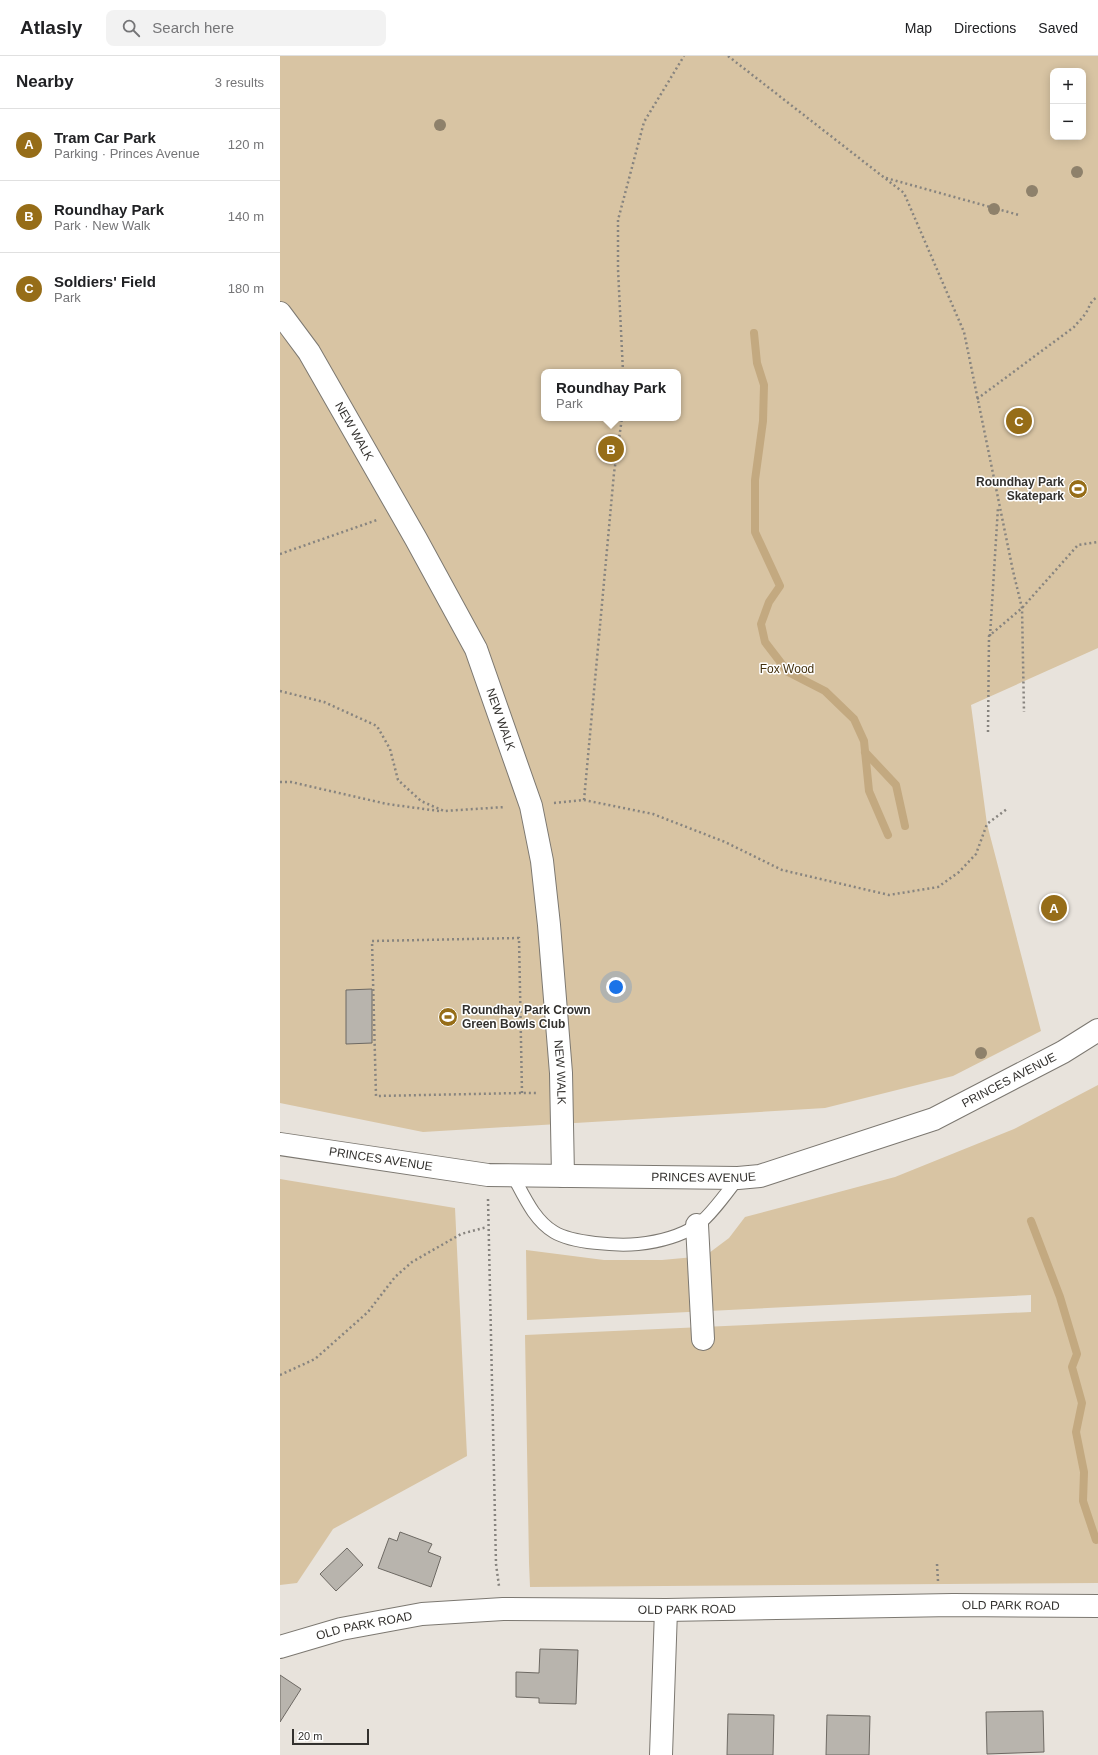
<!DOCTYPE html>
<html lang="en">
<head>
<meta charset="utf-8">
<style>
	body { margin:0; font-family:Helvetica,sans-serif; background:#f2f2f2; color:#202124 }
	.controls { position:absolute; right:12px; top:12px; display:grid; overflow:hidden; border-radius:8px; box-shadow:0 2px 10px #0003 }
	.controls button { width:36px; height:36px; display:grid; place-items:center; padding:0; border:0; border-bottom:1px solid #e0e0e0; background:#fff; color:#202124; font:20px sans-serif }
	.scale { position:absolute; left:12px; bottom:10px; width:77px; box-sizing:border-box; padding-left:4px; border:2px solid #33312e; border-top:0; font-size:11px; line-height:14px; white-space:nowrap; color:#33312e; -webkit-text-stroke:3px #fff; paint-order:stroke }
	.you { position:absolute; left:336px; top:931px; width:14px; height:14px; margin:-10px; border:3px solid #fff; border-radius:50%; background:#1a73e8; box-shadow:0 0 0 6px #1a73e833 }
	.badge { display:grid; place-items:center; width:26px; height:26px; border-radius:50%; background:#966d18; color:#fff; font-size:13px; font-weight:700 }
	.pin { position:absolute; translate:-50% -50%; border:2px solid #fff; box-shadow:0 1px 4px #0006 }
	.popup { position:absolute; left:261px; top:313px; width:140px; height:52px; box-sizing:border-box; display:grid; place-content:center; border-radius:8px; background:#fff; filter:drop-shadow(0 1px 3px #0005); font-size:13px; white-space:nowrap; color:#757577 }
	.popup b { font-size:15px; color:#202124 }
	.popup::after { content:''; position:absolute; left:50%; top:100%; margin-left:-8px; border:8px solid transparent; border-top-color:#fff }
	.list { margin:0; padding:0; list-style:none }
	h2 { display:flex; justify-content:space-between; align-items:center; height:52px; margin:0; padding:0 16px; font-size:17px }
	h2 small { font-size:13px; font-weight:400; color:#757577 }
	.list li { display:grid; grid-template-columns:26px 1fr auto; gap:12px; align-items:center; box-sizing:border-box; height:72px; padding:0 16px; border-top:1px solid #e0e0e0 }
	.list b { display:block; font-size:15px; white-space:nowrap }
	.list p { margin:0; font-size:13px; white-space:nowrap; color:#757577 }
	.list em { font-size:13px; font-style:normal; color:#757577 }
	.icon { flex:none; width:22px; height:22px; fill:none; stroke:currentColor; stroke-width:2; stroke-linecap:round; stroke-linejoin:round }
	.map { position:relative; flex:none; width:818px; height:1699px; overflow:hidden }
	header { display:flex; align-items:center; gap:24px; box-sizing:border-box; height:56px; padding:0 20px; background:#fff; border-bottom:1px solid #e0e0e0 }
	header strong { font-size:19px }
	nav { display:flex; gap:22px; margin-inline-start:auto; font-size:14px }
	.search { width:280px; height:36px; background:#f2f2f2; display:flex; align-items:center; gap:10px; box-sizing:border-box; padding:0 14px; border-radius:8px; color:#757577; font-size:15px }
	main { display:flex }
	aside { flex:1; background:#fff }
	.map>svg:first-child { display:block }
	.green { fill:#d8c4a3; fill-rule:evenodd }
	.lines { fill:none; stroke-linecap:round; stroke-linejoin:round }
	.stream { stroke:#c3a980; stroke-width:8 }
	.building { fill:#b8b4ad; stroke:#6d6963 }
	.lane-casing { stroke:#7c7871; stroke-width:14 }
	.street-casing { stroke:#7c7871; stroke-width:24 }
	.secondary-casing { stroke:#7c7871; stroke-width:24 }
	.path { stroke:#87847f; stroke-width:2.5; stroke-dasharray:2 3; stroke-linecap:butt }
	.lane { stroke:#fff; stroke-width:12 }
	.street { stroke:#fff; stroke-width:22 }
	.secondary { stroke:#fff; stroke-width:22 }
	.tree { fill:#8e816b }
	.labels { text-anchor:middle; stroke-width:3; stroke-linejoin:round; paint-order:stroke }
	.street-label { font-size:12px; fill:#33312e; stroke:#fff }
	.poi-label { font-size:12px; font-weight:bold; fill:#33312e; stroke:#fff; text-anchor:end }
	.park-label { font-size:12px; fill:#44310e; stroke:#fff }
</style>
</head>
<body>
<header>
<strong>Atlasly</strong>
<div class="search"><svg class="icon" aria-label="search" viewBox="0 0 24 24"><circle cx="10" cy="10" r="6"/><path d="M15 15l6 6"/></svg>Search here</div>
<nav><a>Map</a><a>Directions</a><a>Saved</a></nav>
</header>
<main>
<aside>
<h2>Nearby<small>3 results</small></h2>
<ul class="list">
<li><span class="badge">A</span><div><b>Tram Car Park</b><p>Parking · Princes Avenue</p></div><em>120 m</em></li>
<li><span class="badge">B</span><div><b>Roundhay Park</b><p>Park · New Walk</p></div><em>140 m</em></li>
<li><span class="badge">C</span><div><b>Soldiers' Field</b><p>Park</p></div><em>180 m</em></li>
</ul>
</aside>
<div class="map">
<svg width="818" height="1699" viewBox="0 0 818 1699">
	<rect width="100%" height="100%" fill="#e8e3dc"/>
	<!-- green -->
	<g class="green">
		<path d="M0 0H818V592L691 649 707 768 761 975 673 1020 545 1052 143 1076 0 1047ZM773 15H803V81H773ZM264 316H398V362H264Z"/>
		<polygon points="818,1029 818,1527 250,1531 249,1507 245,1279 751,1256 751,1239 247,1264 246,1194 324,1204 382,1204 425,1200 449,1182 465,1161 615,1121 734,1073"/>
		<polygon points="0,1123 175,1152 187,1400 53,1473 17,1527 0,1529"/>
	</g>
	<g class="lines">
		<!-- stream -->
		<g class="stream">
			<polyline points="474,277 477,307 484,329 483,365 475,424 475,476 500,530 489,546 481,568 485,586 508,616 545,635 574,663 584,685 589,735 608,779"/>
			<polyline points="585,696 616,729 625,770"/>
			<polyline points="751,1165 780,1241 797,1298 792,1311 802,1347 796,1376 804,1416 803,1445 816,1484"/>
		</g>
	</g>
	<!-- building -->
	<g class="building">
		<polygon points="92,933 92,987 66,988 66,934"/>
		<polygon points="120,1476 152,1488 148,1496 161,1501 151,1531 98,1512 109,1482 117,1485"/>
		<polygon points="67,1492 83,1509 56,1535 40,1518"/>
		<polygon points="260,1593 298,1594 296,1648 259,1647 259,1642 236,1641 236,1616 259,1617"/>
		<polygon points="0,1619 21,1633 0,1666"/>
		<polygon points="763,1655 764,1696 707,1698 706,1656"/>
		<polygon points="448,1658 494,1659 493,1699 447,1699"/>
		<polygon points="547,1659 590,1660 589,1699 546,1699"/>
	</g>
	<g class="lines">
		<defs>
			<path id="lane" d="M233 1120C244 1140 254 1164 274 1176 292 1187 337 1190 358 1188 377 1186 400 1180 416 1170 429 1162 448 1135 458 1122"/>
			<g id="street">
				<path id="s1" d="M0 257 29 296 136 483 196 593 251 750 262 805 269 869 281 1017 283 1120"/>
				<polyline points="417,1169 423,1283"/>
			</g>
			<g id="secondary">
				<path id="s2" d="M0 1088 208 1119 458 1122 480 1120 654 1063 783 996 818 974"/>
				<path id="s3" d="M0 1591 61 1573 142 1558 223 1553 386 1554 673 1549 818 1550"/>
				<polyline points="381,1699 386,1554"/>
			</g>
		</defs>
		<!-- lane casing -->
		<use href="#lane" class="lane-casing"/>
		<!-- street casing -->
		<use href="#street" class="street-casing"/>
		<!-- secondary casing -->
		<use href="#secondary" class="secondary-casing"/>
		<!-- path -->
		<g class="path">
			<polyline points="448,0 624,137 684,276 733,515 742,552 744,656"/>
			<polyline points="606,122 739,159"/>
			<polyline points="343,316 338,213 338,164 364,66 404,0"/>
			<path d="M697 343 794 271C797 267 802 263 805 258 810 252 809 245 818 241"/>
			<polyline points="0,498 97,464"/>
			<polyline points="710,580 718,451"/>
			<polyline points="0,635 44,646 97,670 110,693 118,724 141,745 164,755 225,751"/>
			<polyline points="708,676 709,580 742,552 798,489 818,486"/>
			<polyline points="0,726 11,726 107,748 159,755"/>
			<polyline points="304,744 334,417 342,362"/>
			<polyline points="274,747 304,744 373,758 445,786 502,814 609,839 658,831 679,816 696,798 707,768 727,753"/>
			<polyline points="242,1037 239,882 92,885 96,1040 242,1037 257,1037"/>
			<polyline points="208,1143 216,1508 219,1530"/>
			<polyline points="0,1319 35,1303 88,1256 115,1221 132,1206 181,1178 207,1171"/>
			<polyline points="657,1508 658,1525"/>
		</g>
		<!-- lane -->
		<use href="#lane" class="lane"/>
		<!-- street -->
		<use href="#street" class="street"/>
		<!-- secondary -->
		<use href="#secondary" class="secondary"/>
	</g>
	<!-- trees -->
	<g class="tree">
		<circle cx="160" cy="69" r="6"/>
		<circle cx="797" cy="116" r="6"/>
		<circle cx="752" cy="135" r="6"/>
		<circle cx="714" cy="153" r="6"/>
		<circle cx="701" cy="997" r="6"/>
	</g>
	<!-- icons -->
	<defs>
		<symbol id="stadium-disc" viewBox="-11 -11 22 22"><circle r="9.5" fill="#966d18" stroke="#fff"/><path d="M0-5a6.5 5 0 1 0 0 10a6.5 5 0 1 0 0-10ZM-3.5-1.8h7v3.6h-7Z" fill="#fff"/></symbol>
	</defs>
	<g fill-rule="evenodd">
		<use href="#stadium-disc" x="787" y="422" width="22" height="22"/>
		<use href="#stadium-disc" x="157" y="950" width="22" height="22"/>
	</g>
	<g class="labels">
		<!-- street labels -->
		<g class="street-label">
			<text dy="4" stroke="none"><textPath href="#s1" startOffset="140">NEW WALK</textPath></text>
			<text dy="4" stroke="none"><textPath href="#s1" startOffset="464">NEW WALK</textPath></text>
			<text dy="4" stroke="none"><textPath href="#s1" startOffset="824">NEW WALK</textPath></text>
			<text dy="4" stroke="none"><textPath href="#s2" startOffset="750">PRINCES AVENUE</textPath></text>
			<text dy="4" stroke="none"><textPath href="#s2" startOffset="102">PRINCES AVENUE</textPath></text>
			<text dy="4" stroke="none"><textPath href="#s2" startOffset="426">PRINCES AVENUE</textPath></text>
			<text dy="4" stroke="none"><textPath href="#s3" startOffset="735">OLD PARK ROAD</textPath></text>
			<text dy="4" stroke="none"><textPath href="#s3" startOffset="411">OLD PARK ROAD</textPath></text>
			<text dy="4" stroke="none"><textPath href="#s3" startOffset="87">OLD PARK ROAD</textPath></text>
		</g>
		<!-- poi labels -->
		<g class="poi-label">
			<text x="784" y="430">Roundhay Park<tspan x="784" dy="14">Skatepark</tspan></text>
			<text x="182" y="958" text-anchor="start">Roundhay Park Crown<tspan x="182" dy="14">Green Bowls Club</tspan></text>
		</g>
		<!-- park labels -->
		<g class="park-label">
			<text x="507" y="617">Fox Wood</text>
		</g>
	</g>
</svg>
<div class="controls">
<button>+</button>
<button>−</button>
</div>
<div class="scale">20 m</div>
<div class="you"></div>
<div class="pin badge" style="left:774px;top:852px">A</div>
<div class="pin badge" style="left:331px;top:393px">B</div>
<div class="popup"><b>Roundhay Park</b>Park</div>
<div class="pin badge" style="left:739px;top:365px">C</div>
</div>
</main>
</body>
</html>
